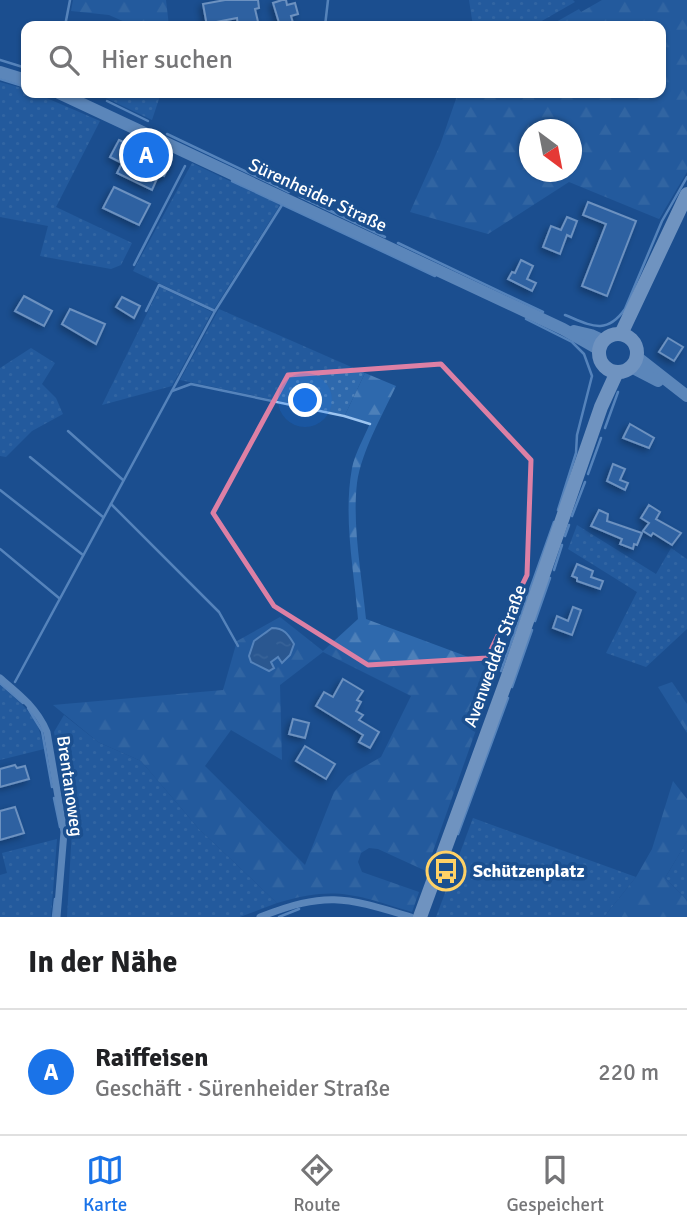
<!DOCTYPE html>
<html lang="de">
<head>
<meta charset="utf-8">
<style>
	body { margin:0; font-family:Signika,sans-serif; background:#f2f2f2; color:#202124 }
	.compass { position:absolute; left:519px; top:119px; width:63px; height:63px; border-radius:50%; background:#fff; box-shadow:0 2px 5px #0004; rotate:148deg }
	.you { position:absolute; left:306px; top:401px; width:24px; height:24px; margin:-18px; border:5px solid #fff; border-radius:50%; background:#1a73e8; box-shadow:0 0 0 10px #1a73e833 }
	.badge { display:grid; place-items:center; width:46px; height:46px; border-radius:50%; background:#1a73e8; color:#fff; font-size:23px; font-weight:700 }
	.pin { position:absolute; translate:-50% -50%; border:4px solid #fff; box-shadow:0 2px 7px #0006 }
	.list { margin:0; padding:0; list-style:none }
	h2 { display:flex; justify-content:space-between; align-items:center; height:91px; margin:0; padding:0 28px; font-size:30px }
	h2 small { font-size:23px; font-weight:400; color:#757577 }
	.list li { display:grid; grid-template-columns:46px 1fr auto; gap:21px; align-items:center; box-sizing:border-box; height:126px; padding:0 28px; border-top:2px solid #e0e0e0 }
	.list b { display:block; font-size:26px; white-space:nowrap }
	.list p { margin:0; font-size:23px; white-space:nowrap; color:#757577 }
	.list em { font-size:23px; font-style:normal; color:#757577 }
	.icon { flex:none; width:38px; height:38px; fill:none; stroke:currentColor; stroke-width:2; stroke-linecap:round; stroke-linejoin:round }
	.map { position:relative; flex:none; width:687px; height:917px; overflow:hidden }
	.search { position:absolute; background:#fff; box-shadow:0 2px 5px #0004; left:21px; right:21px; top:21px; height:77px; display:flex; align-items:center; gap:18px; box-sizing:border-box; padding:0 24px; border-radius:14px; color:#757577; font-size:26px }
	.sheet { height:217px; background:#fff }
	nav { display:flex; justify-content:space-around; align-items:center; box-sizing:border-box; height:98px; border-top:2px solid #e0e0e0; background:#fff; font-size:19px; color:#757577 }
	nav a { display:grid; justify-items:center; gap:4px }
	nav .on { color:#1a73e8 }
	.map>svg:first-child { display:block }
	.grass { fill:url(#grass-dots) }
	.forest { fill:url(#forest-firs); fill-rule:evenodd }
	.water { fill:url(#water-ripples); stroke:#9cc4f0; stroke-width:2 }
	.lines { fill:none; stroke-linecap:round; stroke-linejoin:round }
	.stream { stroke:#9cc4f0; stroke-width:2.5 }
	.building { fill:#4478b7; stroke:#cfe3fa; stroke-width:2; filter:url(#shadow) }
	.minor { stroke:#a9c9ee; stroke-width:7 }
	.tertiary { stroke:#a9c9ee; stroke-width:12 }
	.secondary { stroke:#d6e6fa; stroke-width:14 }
	.marked { fill:none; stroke:#dd80a5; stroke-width:5; stroke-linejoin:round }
	.labels { text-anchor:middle; stroke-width:7; stroke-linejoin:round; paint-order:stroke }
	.street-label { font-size:18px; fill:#fff; stroke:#1b4f8f }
	.poi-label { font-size:18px; font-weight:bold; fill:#fff; stroke:#1b4f8f; text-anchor:start }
</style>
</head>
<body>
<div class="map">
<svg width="687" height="917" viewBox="0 0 687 917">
	<defs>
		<pattern id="grass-dots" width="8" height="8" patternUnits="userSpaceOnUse" patternTransform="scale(1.75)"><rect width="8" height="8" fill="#2e69ad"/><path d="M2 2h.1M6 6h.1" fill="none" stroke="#4d80b9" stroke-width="1.8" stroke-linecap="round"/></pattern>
		<pattern id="forest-firs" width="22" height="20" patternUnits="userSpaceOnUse" patternTransform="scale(1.75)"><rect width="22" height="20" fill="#2e69ad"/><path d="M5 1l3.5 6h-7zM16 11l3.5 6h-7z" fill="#4d80b9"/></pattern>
		<pattern id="water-ripples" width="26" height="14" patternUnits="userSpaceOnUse" patternTransform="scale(1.75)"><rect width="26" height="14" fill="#3c6290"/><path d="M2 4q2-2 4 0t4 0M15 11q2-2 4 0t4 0" fill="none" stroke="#597aa1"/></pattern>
		<filter id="shadow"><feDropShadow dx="-3" dy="3" stdDeviation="3.5" flood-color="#0009"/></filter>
	</defs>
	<rect width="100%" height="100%" fill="#1b4f8f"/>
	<!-- grass -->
	<g class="grass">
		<polygon points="469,0 573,0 575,2 533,26 473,26"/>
		<polygon points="0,82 26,89 26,93 35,93 100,121 56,207 132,243 121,265 111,269 40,256 48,226 0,217"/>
		<polygon points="109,93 161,93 152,120 106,98"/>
		<polygon points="192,163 280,205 214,309 133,271"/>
		<polygon points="160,287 212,312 172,386 102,405"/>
		<polygon points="219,309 365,373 345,415 180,380"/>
		<polygon points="31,348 55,363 42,384 56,398 63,414 32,431 6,457 0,456 0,368"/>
		<polygon points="577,525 656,574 671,548 687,559 687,629 646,667 606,653 637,592 568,549"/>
		<path d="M0 685C24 706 39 716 44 749L0 760Z"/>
		<polygon points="64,715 98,742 141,761 199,829 277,903 240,917 67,917 72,830 54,732"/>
		<polygon points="473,818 636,877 604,917 436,917"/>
		<polygon points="57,839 51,917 0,917 0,875 7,873 2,853"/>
		<polygon points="687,841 687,900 665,878"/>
	</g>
	<!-- forest -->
	<g class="forest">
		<polygon points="73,0 166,0 169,26 134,26 109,15 71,11"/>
		<path d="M602 0H687V172L659 219 569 182 488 234 410 212 440 145 458 93H661V26H549L579 9 581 12ZM530 130H572V172H530Z"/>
		<path d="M365 373 396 386C382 416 362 450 357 483 352 525 362 577 366 619L498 668 426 871 378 849 369 848 361 853 358 862 362 872 419 892 412 912C356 895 336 885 277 903L199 829 141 761 98 742 53 705 223 690 237 641 280 617 323 651 358 619C354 571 343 517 352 468 355 453 364 438 370 423L345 415ZM323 652 411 696 381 757 348 776 334 792 305 865 205 766 231 730 282 760 280 685Z"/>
		<polygon points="672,682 687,704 687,733 658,687"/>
		<polygon points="673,781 687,799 687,841 665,878 687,900 687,917 604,917 636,877 652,849"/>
	</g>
	<!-- water -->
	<path class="water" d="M272 628C284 628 288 634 294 644L290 655 282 663 278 657 271 662 274 668 269 671 251 662 249 656 254 641Z"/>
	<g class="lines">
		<!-- stream -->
		<g class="stream">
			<polyline points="65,26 70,0"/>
			<polyline points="325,26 328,0"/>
			<polyline points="0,60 26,68"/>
			<polyline points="0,79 26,87"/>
			<polyline points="107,101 148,121"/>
			<polyline points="167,134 289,192"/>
			<polyline points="232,181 435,276"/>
			<polyline points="299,196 385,237"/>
			<polyline points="398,243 543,312"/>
			<polyline points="134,265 185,166"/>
			<polyline points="146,311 159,285 215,311"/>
			<path d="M565 315C590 325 606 336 625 309L662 221 687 177"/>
			<polyline points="526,319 572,342 584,354 592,376 577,435 576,453 558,510"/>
			<polyline points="172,391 191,384 344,416 370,424"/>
			<polyline points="605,428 618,392"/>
			<polyline points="68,431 123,480"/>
			<polyline points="30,457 103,517"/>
			<polyline points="588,474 601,438"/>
			<polyline points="0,490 83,555"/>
			<polyline points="111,504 219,612 238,646"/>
			<polyline points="572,516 585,482"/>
			<polyline points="565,536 569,525"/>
			<polyline points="0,549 59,598"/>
			<polyline points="554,570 562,545"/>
			<polyline points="535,621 550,578"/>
			<polyline points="501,671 554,522"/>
			<polyline points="15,682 215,311 282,205"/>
			<polyline points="0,683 23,703"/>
			<polyline points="512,687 532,630"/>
			<polyline points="28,708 42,731 52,787"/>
			<polyline points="54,798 60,827"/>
			<polyline points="458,834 508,698"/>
			<polyline points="53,917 55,899"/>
			<polyline points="279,917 299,909"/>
		</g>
	</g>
	<!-- building -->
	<g class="building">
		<polygon points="225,0 258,0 259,8 255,9 259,26 238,26 237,18 216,22 217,26 207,26 203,4"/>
		<polygon points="282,0 286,0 287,5 295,3 298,14 291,16 293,23 284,26 280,26 273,3"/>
		<polygon points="119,140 138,149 140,145 157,153 155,157 170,164 164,176 159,174 152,190 117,173 122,163 110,157"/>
		<polygon points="114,187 150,204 139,225 103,208"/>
		<polygon points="588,202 636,221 607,296 582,286 606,224 583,215"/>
		<polygon points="567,217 577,221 571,237 567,235 560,254 543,247 551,226 561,230"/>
		<polygon points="521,260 533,266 527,279 536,283 532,291 508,279 512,272 515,273"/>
		<polygon points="24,296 52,311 44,326 15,311"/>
		<polygon points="122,297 140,306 134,318 116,307"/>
		<polygon points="70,309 105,324 96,344 62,324"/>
		<polygon points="668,338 683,347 674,361 659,352"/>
		<polygon points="630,424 654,438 649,448 623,438"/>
		<polygon points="613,464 625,469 620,480 628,483 625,490 607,481"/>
		<polygon points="649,505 660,512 656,519 681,533 672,545 653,533 651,536 643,531 649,523 641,518"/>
		<polygon points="599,510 608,514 607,521 642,533 637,545 634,544 633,549 620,544 622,539 591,526"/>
		<polygon points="577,564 593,571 591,577 603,581 600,589 577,581 577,578 572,576"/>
		<polygon points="573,607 581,610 572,635 553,628 557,616 568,621"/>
		<polygon points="343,679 363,691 357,700 361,702 356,711 363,715 359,720 379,732 370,748 359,742 363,735 316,706 324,692 333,697"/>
		<polygon points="293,719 309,723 305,738 289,734"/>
		<polygon points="305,746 335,764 326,779 296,761"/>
		<polygon points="15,765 17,768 25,766 29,779 0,787 0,769"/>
		<polygon points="15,807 24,833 0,840 0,811"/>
	</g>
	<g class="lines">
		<!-- minor -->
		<g class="minor">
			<path d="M0 678C19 694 37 708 47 732L64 832 57 917"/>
			<path d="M260 917C327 891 344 897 411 917"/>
		</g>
		<!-- tertiary -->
		<g class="tertiary">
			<polyline points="0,72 26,80"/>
			<polyline points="59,93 563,329 600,350"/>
			<polyline points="574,331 591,335 604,341"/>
			<polyline points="637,357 687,396"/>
			<polyline points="631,367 658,381"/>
		</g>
		<!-- secondary -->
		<g class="secondary">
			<polyline points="621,334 687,194"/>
			<circle cx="618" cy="353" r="19"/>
			<polyline points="420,917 507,679 601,407 617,372"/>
		</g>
	</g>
	<!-- marked area -->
	<path d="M0 0H687V917H0ZM441 364 531 460 527 575 487 658 368 665 274 606 213 513 288 375Z" fill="#1b4f8f" fill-opacity=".55" fill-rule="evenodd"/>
	<path class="marked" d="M441 364 531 460 527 575 487 658 368 665 274 606 213 513 288 375Z"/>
	<!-- icons -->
	<defs>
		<symbol id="bus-ring" viewBox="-11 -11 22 22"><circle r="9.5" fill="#1b4f8f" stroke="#ffd166" stroke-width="1.5"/><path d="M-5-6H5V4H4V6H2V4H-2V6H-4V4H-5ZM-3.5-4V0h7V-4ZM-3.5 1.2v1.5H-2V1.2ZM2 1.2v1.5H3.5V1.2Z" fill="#ffd166"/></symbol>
	</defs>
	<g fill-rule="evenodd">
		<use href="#bus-ring" x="424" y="849" width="44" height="44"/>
	</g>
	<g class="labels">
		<!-- street labels -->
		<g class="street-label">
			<text transform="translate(318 195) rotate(25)" y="6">Sürenheider Straße</text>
			<text transform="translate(495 656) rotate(-70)" y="6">Avenwedder Straße</text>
			<text transform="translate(70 786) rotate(82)" y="6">Brentanoweg</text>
		</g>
		<!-- poi labels -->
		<g class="poi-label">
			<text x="473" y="877">Schützenplatz</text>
		</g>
	</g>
</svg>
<svg class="compass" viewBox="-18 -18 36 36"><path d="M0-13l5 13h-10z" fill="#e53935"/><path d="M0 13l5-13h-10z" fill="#757577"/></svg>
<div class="you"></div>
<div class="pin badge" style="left:146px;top:155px">A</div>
<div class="search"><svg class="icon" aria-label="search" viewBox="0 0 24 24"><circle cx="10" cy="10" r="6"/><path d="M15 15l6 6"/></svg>Hier suchen</div>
</div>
<section class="sheet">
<h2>In der Nähe<small></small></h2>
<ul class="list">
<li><span class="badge">A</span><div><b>Raiffeisen</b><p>Geschäft · Sürenheider Straße</p></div><em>220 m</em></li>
</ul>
</section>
<nav>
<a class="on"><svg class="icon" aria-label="map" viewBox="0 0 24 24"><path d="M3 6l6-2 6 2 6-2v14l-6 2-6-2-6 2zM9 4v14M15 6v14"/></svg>Karte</a>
<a><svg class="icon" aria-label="directions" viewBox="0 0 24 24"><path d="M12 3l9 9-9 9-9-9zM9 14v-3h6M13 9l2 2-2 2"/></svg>Route</a>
<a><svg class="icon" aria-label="saved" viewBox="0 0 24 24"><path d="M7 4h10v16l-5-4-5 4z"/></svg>Gespeichert</a>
</nav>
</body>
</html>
